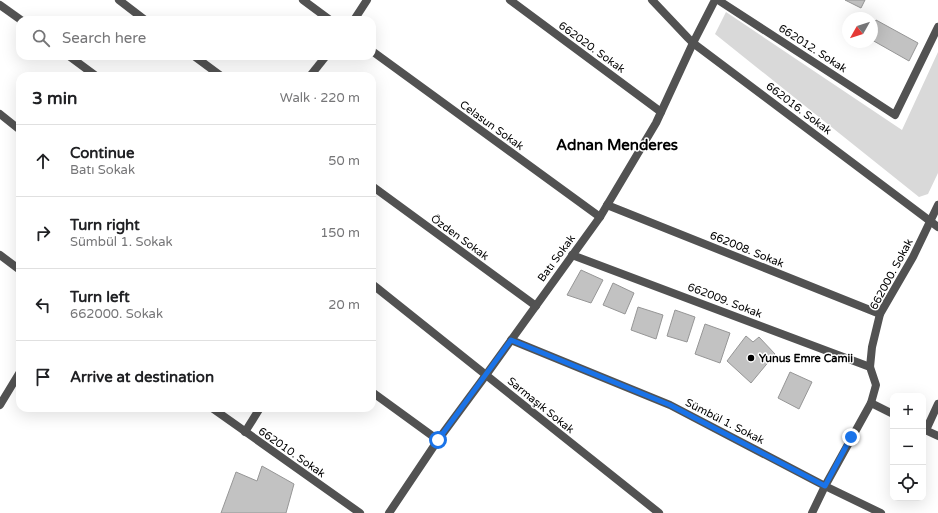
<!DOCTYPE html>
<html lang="en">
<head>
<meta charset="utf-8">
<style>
	body { margin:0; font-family:"Varela Round",sans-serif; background:#f2f2f2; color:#202124 }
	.controls { position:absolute; right:12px; bottom:12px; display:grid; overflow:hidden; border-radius:8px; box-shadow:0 4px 16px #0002 }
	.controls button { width:36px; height:36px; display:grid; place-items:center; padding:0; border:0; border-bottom:1px solid #e0e0e0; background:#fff; color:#202124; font:20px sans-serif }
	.compass { position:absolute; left:842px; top:12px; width:36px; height:36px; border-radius:50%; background:#fff; box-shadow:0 4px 16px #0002; rotate:231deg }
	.stop { position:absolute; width:12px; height:12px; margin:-9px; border:3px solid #1a73e8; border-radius:50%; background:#fff }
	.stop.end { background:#1a73e8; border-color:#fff; box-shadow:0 1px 4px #0008 }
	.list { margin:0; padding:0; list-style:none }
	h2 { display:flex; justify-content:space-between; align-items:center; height:52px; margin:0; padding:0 16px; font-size:17px }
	h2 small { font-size:13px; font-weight:400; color:#757577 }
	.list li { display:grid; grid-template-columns:26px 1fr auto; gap:12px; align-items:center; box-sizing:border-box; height:72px; padding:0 16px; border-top:1px solid #e0e0e0 }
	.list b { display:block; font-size:15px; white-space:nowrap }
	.list p { margin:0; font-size:13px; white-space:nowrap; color:#757577 }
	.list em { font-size:13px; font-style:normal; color:#757577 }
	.icon { flex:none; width:22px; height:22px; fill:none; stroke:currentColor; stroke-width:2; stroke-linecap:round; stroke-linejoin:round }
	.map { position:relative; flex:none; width:938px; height:513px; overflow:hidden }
	.search { position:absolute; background:#fff; box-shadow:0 4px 16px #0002; left:16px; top:16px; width:360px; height:44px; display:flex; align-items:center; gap:10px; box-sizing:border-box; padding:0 14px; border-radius:12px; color:#757577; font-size:15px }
	.panel { position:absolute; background:#fff; box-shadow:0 4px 16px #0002; left:16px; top:72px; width:360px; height:340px; border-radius:12px }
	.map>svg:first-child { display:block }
	.green { fill:#d9d9d9 }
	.building { fill:#c2c2c2; stroke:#969696 }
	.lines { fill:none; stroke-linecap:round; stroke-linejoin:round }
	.street { stroke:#525252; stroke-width:8 }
	.route { stroke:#1a73e8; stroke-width:5 }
	.poi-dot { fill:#000; stroke:#fff; stroke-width:1.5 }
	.labels { text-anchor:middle; stroke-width:3; stroke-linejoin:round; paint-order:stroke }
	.street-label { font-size:11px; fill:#000; stroke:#fff }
	.poi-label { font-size:11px; font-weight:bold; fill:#000; stroke:#fff; text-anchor:start }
	.district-label { font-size:15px; font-weight:bold; fill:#000; stroke:#fff }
</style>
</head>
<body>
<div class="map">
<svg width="938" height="513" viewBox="0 0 938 513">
	<rect width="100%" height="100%" fill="#fff"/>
	<!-- green -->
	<polygon class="green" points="726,12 902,130 938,52 938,173 928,194 919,197 715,34"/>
	<!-- building -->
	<g class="building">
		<polygon points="845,0 865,0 861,8"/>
		<polygon points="876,20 918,43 909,61 872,40 872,28"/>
		<polygon points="581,270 603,280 591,303 567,295"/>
		<polygon points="613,283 634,293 625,314 603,305"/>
		<polygon points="638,307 663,315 656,339 631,330"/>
		<polygon points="675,310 695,317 687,342 667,336"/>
		<polygon points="705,324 730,333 720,363 695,354"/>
		<polygon points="746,336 753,342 759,337 775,354 751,383 727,361"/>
		<polygon points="790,372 812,382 799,409 778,398"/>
		<polygon points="262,466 294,484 286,513 221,513 236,472 257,481"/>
	</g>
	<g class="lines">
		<!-- street -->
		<g class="street">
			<polyline points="119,0 145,20"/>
			<polyline points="303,0 330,20"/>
			<polyline points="510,0 661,112"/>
			<polyline points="652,0 688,38 693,43 938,227"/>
			<polyline points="718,0 895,115 938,27"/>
			<polyline points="0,5 21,20"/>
			<polyline points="354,20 367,0"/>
			<polyline points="372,51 600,217"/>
			<polyline points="69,56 96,76"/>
			<polyline points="194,56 221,76"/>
			<polyline points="310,76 326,56"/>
			<polyline points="0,114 20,130"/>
			<polyline points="372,186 536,306"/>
			<polyline points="607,205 880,314"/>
			<polyline points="0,255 20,270"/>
			<polyline points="572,255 870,367"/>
			<polyline points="372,284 659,513"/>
			<polyline points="511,340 670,405 825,486 881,513"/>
			<polyline points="372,392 438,440"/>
			<polyline points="871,403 893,414"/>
			<polyline points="0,405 20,372"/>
			<polyline points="212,408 360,513"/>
			<polyline points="923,429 938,436"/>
			<polyline points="926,430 938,404"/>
			<polyline points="245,432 260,408"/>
			<polyline points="389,513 438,440 486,375 600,217 656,123 693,43 715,0"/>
			<polyline points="812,513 825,486 871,403 876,385 870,367 872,347 880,314 913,257 938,205"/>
		</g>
	</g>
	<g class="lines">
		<!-- route -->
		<polyline class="route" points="438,440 511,340 670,405 825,486 851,437"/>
	</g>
	<!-- markers -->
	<circle class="poi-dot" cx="751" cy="358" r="4"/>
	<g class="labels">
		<!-- street labels -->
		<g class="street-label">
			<text transform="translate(592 47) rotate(36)" y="4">662020. Sokak</text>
			<text transform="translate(813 48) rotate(33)" y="4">662012. Sokak</text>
			<text transform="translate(799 108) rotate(37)" y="4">662016. Sokak</text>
			<text transform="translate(492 125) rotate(36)" y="4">Celasun Sokak</text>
			<text transform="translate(460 237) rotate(36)" y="4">Özden Sokak</text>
			<text transform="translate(747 249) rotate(22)" y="4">662008. Sokak</text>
			<text transform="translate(556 258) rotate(-54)" y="4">Batı Sokak</text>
			<text transform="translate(891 274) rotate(-62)" y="4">662000. Sokak</text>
			<text transform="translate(725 300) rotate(21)" y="4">662009. Sokak</text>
			<text transform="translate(541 405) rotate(39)" y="4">Sarmaşık Sokak</text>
			<text transform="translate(725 421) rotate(27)" y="4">Sümbül 1. Sokak</text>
			<text transform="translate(292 452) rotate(35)" y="4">662010. Sokak</text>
		</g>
		<!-- poi labels -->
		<g class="poi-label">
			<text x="759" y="362">Yunus Emre Camii</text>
		</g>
		<!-- district labels -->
		<g class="district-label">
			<text x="617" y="150">Adnan Menderes</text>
		</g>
	</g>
</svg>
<div class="controls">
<button>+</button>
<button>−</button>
<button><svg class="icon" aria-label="locate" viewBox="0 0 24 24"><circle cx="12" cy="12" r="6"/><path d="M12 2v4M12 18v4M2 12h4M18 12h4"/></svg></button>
</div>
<svg class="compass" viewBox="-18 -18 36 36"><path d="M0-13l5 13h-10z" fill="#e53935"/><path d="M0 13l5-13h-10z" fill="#757577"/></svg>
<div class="stop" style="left:438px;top:440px"></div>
<div class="stop end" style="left:851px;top:437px"></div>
<div class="search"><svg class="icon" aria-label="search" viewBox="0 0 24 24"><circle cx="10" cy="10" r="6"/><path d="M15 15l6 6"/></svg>Search here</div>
<section class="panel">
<h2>3 min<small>Walk · 220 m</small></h2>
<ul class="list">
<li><svg class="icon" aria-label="ahead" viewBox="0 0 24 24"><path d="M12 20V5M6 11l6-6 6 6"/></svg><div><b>Continue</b><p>Batı Sokak</p></div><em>50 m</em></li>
<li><svg class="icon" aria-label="right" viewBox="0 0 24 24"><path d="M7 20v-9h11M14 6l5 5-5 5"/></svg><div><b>Turn right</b><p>Sümbül 1. Sokak</p></div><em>150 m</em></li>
<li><svg class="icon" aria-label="left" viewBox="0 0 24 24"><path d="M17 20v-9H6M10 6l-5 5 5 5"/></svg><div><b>Turn left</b><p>662000. Sokak</p></div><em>20 m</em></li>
<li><svg class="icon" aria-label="arrive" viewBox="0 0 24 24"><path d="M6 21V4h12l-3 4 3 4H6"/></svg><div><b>Arrive at destination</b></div></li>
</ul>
</section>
</div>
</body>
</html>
